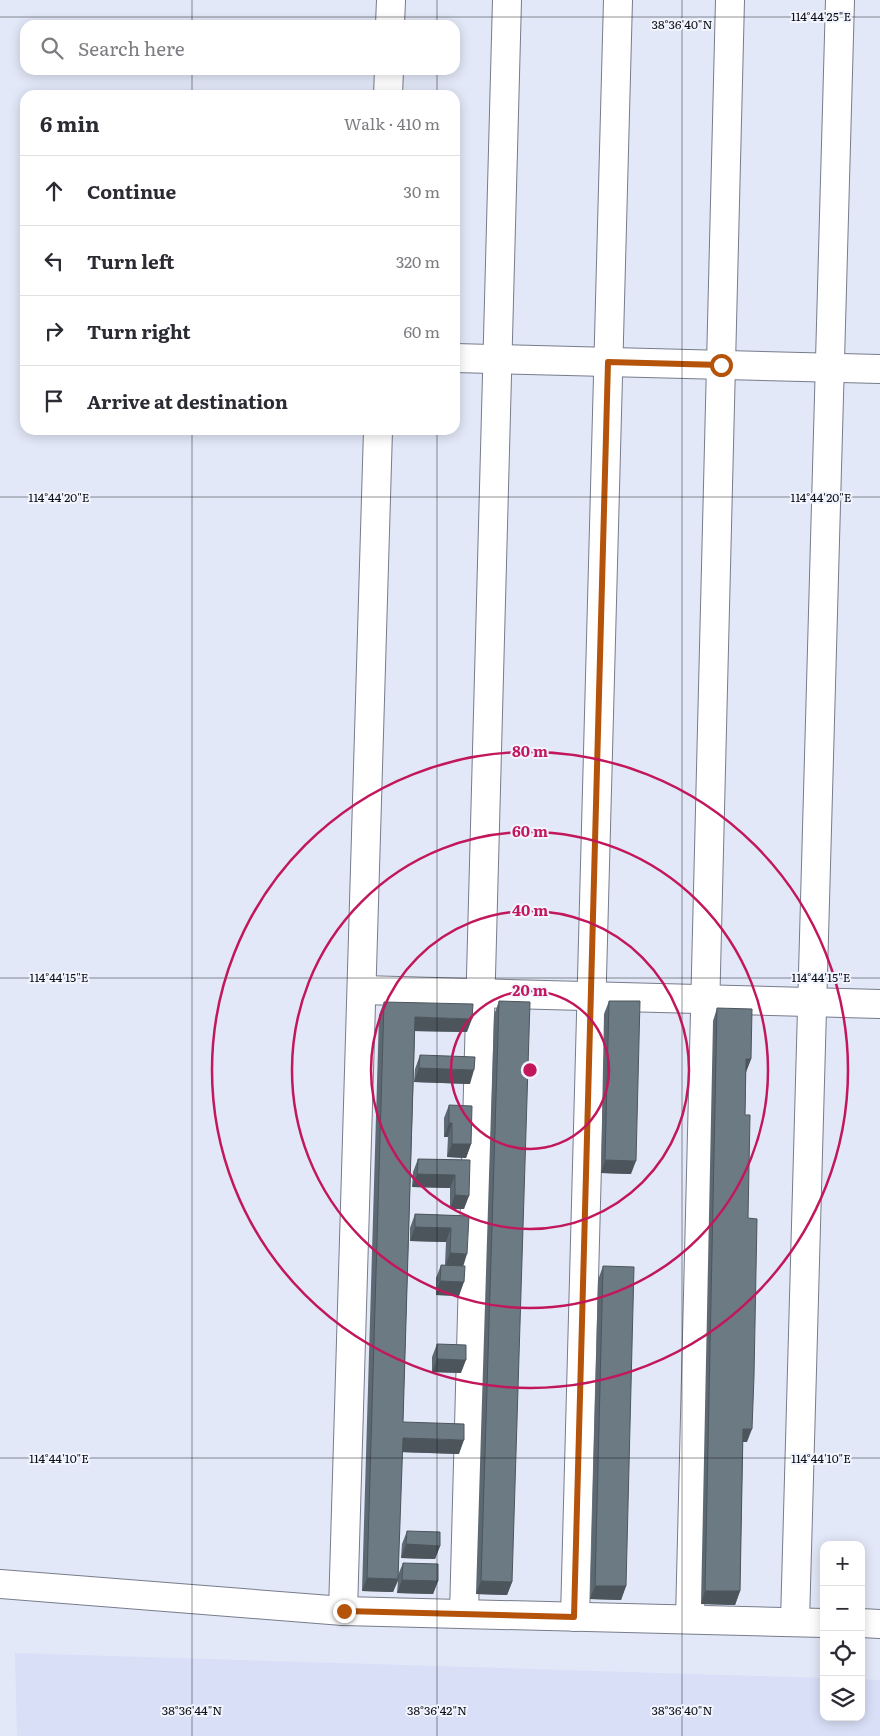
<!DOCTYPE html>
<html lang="en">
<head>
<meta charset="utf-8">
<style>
	body { margin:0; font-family:Literata,serif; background:#f7f7f7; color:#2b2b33 }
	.controls { position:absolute; right:15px; bottom:15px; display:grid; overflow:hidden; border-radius:10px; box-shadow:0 2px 12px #0003 }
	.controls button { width:45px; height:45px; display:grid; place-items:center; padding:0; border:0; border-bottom:1px solid #e1e1e2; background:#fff; color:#2b2b33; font:25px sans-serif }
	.stop { position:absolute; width:15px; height:15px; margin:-11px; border:4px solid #b45309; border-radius:50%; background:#fff }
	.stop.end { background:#b45309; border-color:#fff; box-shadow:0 1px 5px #0008 }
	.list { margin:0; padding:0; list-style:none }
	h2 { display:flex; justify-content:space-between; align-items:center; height:65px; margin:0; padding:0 20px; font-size:21px }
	h2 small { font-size:16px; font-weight:400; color:#7c7c81 }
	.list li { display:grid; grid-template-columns:32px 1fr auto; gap:15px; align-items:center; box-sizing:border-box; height:70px; padding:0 20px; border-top:1px solid #e1e1e2 }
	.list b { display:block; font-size:19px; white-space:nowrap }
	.list em { font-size:16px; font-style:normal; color:#7c7c81 }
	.icon { flex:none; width:28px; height:28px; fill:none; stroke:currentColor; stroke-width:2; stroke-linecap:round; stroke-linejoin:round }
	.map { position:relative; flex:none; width:880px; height:1736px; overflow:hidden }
	.search { position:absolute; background:#fff; box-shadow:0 2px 12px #0003; left:20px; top:20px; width:440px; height:55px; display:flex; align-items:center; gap:12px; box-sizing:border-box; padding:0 18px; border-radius:15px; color:#7c7c81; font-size:19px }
	.panel { position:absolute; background:#fff; box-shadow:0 2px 12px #0003; left:20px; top:90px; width:440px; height:345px; border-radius:15px }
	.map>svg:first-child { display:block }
	.built { fill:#d8dff7 }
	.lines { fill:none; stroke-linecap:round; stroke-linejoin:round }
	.minor-casing { stroke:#777c8b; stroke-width:30 }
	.minor { stroke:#fff; stroke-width:28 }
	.wall { fill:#5d6972 }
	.shaded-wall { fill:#4c555c }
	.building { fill:#6c7a84; stroke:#4c555c }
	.route { stroke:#b45309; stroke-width:6 }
	.ticks { fill:none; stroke:#0d0f14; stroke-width:1; stroke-opacity:0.45 }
	.ring { fill:none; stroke:#c2185b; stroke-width:2.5 }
	.ticks-label { font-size:12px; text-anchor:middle; fill:#0d0f14; stroke:#f2f5ff; stroke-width:4; stroke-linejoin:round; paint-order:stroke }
	.centre { fill:#c2185b; stroke:#f2f5ff; stroke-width:2.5 }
	.ring-label { font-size:15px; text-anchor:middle; font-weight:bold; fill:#c2185b; stroke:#f2f5ff; stroke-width:4; stroke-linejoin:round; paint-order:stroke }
</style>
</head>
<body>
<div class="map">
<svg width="880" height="1736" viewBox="0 0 880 1736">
	<rect width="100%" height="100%" fill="#e2e8f8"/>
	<!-- built -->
	<polygon class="built" points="15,1653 824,1678 824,1717 861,1717 861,1679 880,1680 880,1736 17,1736"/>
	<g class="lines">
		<defs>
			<g id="minor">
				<polyline points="390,25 391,0"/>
				<polyline points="388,95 389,70"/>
				<polyline points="455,358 880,369"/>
				<polyline points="362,990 880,1004"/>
				<polyline points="0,1584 343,1611 824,1623"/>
				<polyline points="343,1611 378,430"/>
				<polyline points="464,1614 507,0"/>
				<polyline points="575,1617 618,0"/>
				<polyline points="690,1619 730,0"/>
				<polyline points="795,1622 840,0"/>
				<polyline points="861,1623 880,1624"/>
			</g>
		</defs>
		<!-- minor casing -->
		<use href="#minor" class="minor-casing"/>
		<!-- minor -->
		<use href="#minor" class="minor"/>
	</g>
	<!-- wall -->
	<g class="wall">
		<polygon points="499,1001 512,1582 507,1595 476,1594 494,1015"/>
		<polygon points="609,1001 631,1174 601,1173 604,1014"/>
		<polygon points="384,1002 467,1032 415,1031 403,1422 459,1454 402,1452 398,1575 403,1563 438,1581 433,1594 397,1593 398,1581 393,1592 362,1591 379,1015"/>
		<polygon points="717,1008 751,1059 746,1072 745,1115 748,1218 747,1442 743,1442 740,1591 735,1605 701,1604 713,1021"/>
		<polygon points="420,1055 470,1084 414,1082 415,1069"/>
		<polygon points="449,1105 471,1144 466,1158 447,1157 448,1137 444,1137 444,1118"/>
		<polygon points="418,1159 470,1160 464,1209 450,1209 450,1188 412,1187 413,1172"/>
		<polygon points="415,1214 469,1216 459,1296 436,1295 436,1278 441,1265 445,1265 446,1242 410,1241 410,1228"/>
		<polygon points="603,1266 626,1586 621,1600 590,1599 598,1280"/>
		<polygon points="437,1344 461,1373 432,1372 432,1357"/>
		<polygon points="407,1531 440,1546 435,1559 401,1558 402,1544"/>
	</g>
	<!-- shaded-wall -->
	<g class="shaded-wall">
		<polygon points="415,1017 472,1019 467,1032 410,1031"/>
		<polygon points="746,1059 751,1059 746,1072"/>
		<polygon points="419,1068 474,1070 470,1084 414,1082"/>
		<polygon points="449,1123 452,1123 448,1137 444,1137"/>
		<polygon points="452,1144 471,1144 466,1158 447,1157"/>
		<polygon points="605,1160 636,1161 631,1174 601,1173"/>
		<polygon points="417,1174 455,1175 450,1188 412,1187"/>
		<polygon points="455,1195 469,1196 464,1209 450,1209"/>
		<polygon points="415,1227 451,1228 446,1242 410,1241"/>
		<polygon points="450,1253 467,1254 463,1267 445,1267"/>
		<polygon points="440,1281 464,1282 459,1296 436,1295"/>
		<polygon points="437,1359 466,1360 461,1373 432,1372"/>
		<polygon points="743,1429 752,1429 747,1442 739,1442"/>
		<polygon points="403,1438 464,1440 459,1454 398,1452"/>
		<polygon points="406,1544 440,1546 435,1559 401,1558"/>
		<polygon points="367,1578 398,1579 393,1592 362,1591"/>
		<polygon points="402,1580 438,1581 433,1594 397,1593"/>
		<polygon points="481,1581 512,1582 507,1595 476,1594"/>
		<polygon points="595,1586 626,1586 621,1600 590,1599"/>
		<polygon points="705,1591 740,1591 735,1605 701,1604"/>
	</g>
	<!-- building -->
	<g class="building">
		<polygon points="499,1001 530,1002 512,1582 481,1581"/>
		<polygon points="609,1001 640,1001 636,1161 605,1160"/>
		<polygon points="384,1002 473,1004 472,1019 415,1017 403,1422 464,1424 464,1440 403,1438 398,1579 367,1578"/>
		<polygon points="717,1008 752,1009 751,1059 746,1059 745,1115 750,1115 748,1218 757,1219 754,1376 752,1429 743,1429 740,1591 705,1591"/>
		<polygon points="420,1055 475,1057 474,1070 419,1068"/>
		<polygon points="449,1105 472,1106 471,1144 452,1144 452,1123 449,1123"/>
		<polygon points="418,1159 470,1160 469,1196 455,1195 455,1175 417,1174"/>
		<polygon points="415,1214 469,1216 467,1254 450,1253 451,1228 415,1227"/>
		<polygon points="441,1265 465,1266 464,1282 440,1281"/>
		<polygon points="603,1266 634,1267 626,1586 595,1586"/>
		<polygon points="437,1344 466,1345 466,1360 437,1359"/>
		<polygon points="407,1531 440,1532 440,1546 406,1544"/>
		<polygon points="403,1563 438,1564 438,1581 402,1580"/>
	</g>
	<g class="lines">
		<!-- route -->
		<polyline class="route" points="344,1611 574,1617 608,362 721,365"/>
	</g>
	<!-- ticks -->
	<path class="ticks" d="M192 0V25M437 0V25M682 0V1736M0 17H880M192 70V95M437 70V95M192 430V1736M437 430V1736M0 497H880M0 978H880M0 1458H880"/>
	<!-- distance rings -->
	<g class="ring">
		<circle cx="530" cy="1070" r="79"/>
		<circle cx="530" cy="1070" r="159"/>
		<circle cx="530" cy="1070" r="238"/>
		<circle cx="530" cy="1070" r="318"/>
	</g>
	<g class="ticks-label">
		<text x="821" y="21">114°44'25"E</text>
		<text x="682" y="29">38°36'40"N</text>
		<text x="821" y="502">114°44'20"E</text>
		<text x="59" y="502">114°44'20"E</text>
		<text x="59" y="982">114°44'15"E</text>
		<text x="821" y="982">114°44'15"E</text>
		<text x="59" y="1463">114°44'10"E</text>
		<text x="821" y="1463">114°44'10"E</text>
		<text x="192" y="1715">38°36'44"N</text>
		<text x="437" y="1715">38°36'42"N</text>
		<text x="682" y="1715">38°36'40"N</text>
	</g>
	<circle cx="530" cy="1070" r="8" class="centre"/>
	<g class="ring-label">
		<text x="530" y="757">80 m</text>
		<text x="530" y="837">60 m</text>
		<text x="530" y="916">40 m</text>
		<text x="530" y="996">20 m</text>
	</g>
</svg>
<div class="controls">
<button>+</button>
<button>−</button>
<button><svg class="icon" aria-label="locate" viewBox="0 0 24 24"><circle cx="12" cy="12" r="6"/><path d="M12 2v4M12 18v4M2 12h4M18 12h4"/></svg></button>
<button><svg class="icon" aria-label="layers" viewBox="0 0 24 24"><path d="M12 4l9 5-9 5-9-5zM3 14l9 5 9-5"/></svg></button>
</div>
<div class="stop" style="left:721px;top:365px"></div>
<div class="stop end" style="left:344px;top:1611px"></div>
<div class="search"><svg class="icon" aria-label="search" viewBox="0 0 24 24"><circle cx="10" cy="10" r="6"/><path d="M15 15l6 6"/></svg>Search here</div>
<section class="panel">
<h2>6 min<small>Walk · 410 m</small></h2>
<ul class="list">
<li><svg class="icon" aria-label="ahead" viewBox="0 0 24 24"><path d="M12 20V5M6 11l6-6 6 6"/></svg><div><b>Continue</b></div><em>30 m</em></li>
<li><svg class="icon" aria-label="left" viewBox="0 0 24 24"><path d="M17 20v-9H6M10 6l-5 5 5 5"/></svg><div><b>Turn left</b></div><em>320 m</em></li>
<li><svg class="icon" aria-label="right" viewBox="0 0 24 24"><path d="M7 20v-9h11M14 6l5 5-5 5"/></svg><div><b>Turn right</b></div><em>60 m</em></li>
<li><svg class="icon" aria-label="arrive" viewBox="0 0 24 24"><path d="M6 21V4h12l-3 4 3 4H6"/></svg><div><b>Arrive at destination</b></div></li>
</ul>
</section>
</div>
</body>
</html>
